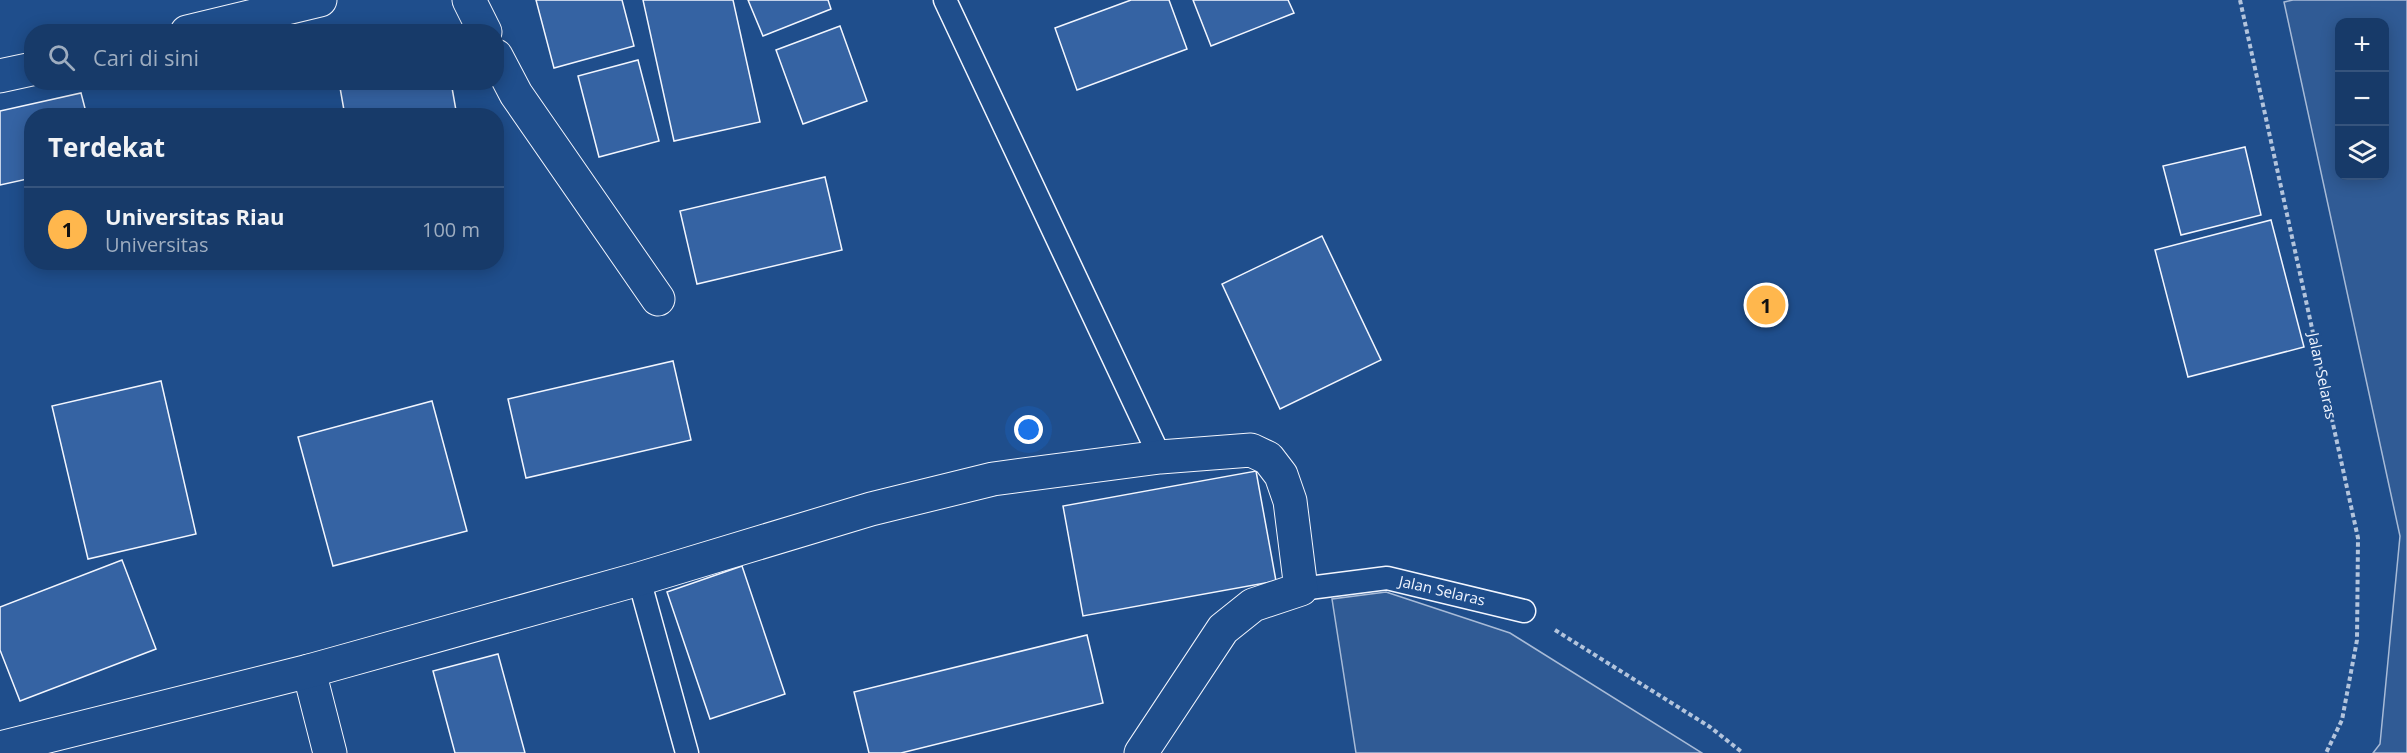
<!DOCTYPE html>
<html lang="id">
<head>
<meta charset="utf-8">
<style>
	body { margin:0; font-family:"Open Sans",sans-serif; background:#20416f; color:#f1f3f6 }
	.controls { position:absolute; right:18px; top:18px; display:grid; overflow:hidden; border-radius:12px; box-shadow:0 3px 15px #0003 }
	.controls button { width:54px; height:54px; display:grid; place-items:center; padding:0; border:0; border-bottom:2px solid #36547d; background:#173a69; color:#f1f3f6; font:30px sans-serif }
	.you { position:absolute; left:1029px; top:430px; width:21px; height:21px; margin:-15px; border:4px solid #fff; border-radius:50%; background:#1a73e8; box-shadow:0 0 0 9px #1a73e833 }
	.badge { display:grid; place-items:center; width:39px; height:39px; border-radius:50%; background:#ffb74d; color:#111; font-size:20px; font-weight:700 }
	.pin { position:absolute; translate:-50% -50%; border:3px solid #fff; box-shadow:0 2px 6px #0006 }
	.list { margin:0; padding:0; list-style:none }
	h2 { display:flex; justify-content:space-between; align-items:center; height:78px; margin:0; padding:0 24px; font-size:26px }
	h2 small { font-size:20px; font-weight:400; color:#9eadc0 }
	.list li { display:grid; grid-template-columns:39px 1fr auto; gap:18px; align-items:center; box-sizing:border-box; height:84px; padding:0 24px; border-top:2px solid #36547d }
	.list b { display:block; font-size:22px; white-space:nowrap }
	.list p { margin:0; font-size:20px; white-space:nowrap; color:#9eadc0 }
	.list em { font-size:20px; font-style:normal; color:#9eadc0 }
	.icon { flex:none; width:33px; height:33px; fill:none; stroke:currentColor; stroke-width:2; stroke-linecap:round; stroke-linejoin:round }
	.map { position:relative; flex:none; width:2407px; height:753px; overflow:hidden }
	.search { position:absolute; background:#173a69; box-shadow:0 3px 15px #0003; left:24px; top:24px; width:480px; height:66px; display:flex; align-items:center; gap:15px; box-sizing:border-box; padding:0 21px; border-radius:24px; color:#9eadc0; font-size:22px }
	.panel { position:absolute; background:#173a69; box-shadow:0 3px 15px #0003; left:24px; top:108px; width:480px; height:162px; border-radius:24px }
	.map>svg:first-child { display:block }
	.built { fill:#305b95; stroke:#a8bbd7; stroke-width:1.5; fill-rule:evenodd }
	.building { fill:#3563a3; stroke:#f2f6ff; stroke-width:1.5 }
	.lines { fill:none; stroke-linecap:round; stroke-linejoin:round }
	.lane-casing { stroke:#f2f6ff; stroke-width:25 }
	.street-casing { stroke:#f2f6ff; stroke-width:35 }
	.path { stroke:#b3c4dc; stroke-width:4; stroke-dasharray:4.5 3; stroke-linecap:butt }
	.lane { stroke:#1f4e8c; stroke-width:22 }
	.street { stroke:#1f4e8c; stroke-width:33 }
	.labels { text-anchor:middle; stroke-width:4.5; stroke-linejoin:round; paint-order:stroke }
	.street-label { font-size:15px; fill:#f2f6ff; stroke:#1f4e8c }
</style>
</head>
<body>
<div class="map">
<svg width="2407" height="753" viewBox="0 0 2407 753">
	<rect width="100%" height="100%" fill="#1f4e8c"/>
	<!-- built -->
	<g class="built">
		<path d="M2293 0H2407V753H2373L2380 744 2400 536 2284 2ZM2340 22H2384V176H2340Z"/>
		<polygon points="1386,592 1510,633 1702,753 1356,753 1332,599"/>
	</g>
	<!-- building -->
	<g class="building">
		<polygon points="536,0 622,0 634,46 554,68"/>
		<polygon points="643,0 733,0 760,122 674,141"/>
		<polygon points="748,0 828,0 831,9 763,36"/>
		<polygon points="1131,0 1169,0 1187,49 1077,90 1055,28"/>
		<polygon points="1193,0 1288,0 1294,13 1211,46"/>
		<polygon points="840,26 867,101 803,124 776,50"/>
		<polygon points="638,60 659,141 599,157 578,76"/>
		<polygon points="339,82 451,82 457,116 345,116"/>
		<polygon points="81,93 87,116 32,116 32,178 0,185 0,111"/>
		<polygon points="2245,147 2261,215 2181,235 2163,166"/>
		<polygon points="825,177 842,250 697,284 680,211"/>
		<polygon points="2271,220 2304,347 2188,377 2155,250"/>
		<polygon points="1322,236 1381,360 1280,409 1222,284"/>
		<polygon points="673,361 691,440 526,478 508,399"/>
		<polygon points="161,381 196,534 88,559 52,406"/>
		<polygon points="432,401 467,531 333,566 298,437"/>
		<polygon points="1256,471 1276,581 1083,616 1063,506"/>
		<polygon points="122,560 156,649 20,701 0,650 0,607"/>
		<polygon points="742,566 785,694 710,719 667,592"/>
		<polygon points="1087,635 1103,703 901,753 869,753 854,692"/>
		<polygon points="498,654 525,753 455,753 433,671"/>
	</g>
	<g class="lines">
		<defs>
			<g id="lane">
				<polyline points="945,0 1160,457"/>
				<polyline points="639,579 687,753"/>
				<polyline points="1301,589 1387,578 1524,611"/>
			</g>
			<g id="street">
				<polyline points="469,0 485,32"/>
				<polyline points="187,32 320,0"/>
				<polyline points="496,56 516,94 658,299"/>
				<polyline points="0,76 32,69"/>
				<polyline points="309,671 330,753"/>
				<polyline points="0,748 309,671 639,579 871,509 993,479 1160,457 1251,450 1268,458 1281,475 1290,501 1301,589 1253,605 1223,629 1141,753"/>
			</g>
		</defs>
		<!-- lane casing -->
		<use href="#lane" class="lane-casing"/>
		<!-- street casing -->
		<use href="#street" class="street-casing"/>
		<!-- path -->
		<g class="path">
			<polyline points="2240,0 2358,538 2357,640 2342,720 2326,753"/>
			<polyline points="1555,630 1710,727 1743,753"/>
		</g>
		<!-- lane -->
		<use href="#lane" class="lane"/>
		<!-- street -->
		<use href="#street" class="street"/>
	</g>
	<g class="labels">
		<!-- street labels -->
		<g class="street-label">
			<text transform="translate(2322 376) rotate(78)" y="5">Jalan Selaras</text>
			<text transform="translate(1442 591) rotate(13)" y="5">Jalan Selaras</text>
		</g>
	</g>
</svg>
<div class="controls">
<button>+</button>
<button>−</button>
<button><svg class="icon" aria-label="layers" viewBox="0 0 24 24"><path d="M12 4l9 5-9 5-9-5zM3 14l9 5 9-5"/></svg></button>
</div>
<div class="you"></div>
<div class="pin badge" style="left:1766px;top:305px">1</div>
<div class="search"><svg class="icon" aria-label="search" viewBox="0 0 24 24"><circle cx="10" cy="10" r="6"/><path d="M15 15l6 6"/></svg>Cari di sini</div>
<section class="panel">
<h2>Terdekat<small></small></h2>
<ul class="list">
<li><span class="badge">1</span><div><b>Universitas Riau</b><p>Universitas</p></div><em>100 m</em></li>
</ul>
</section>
</div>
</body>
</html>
